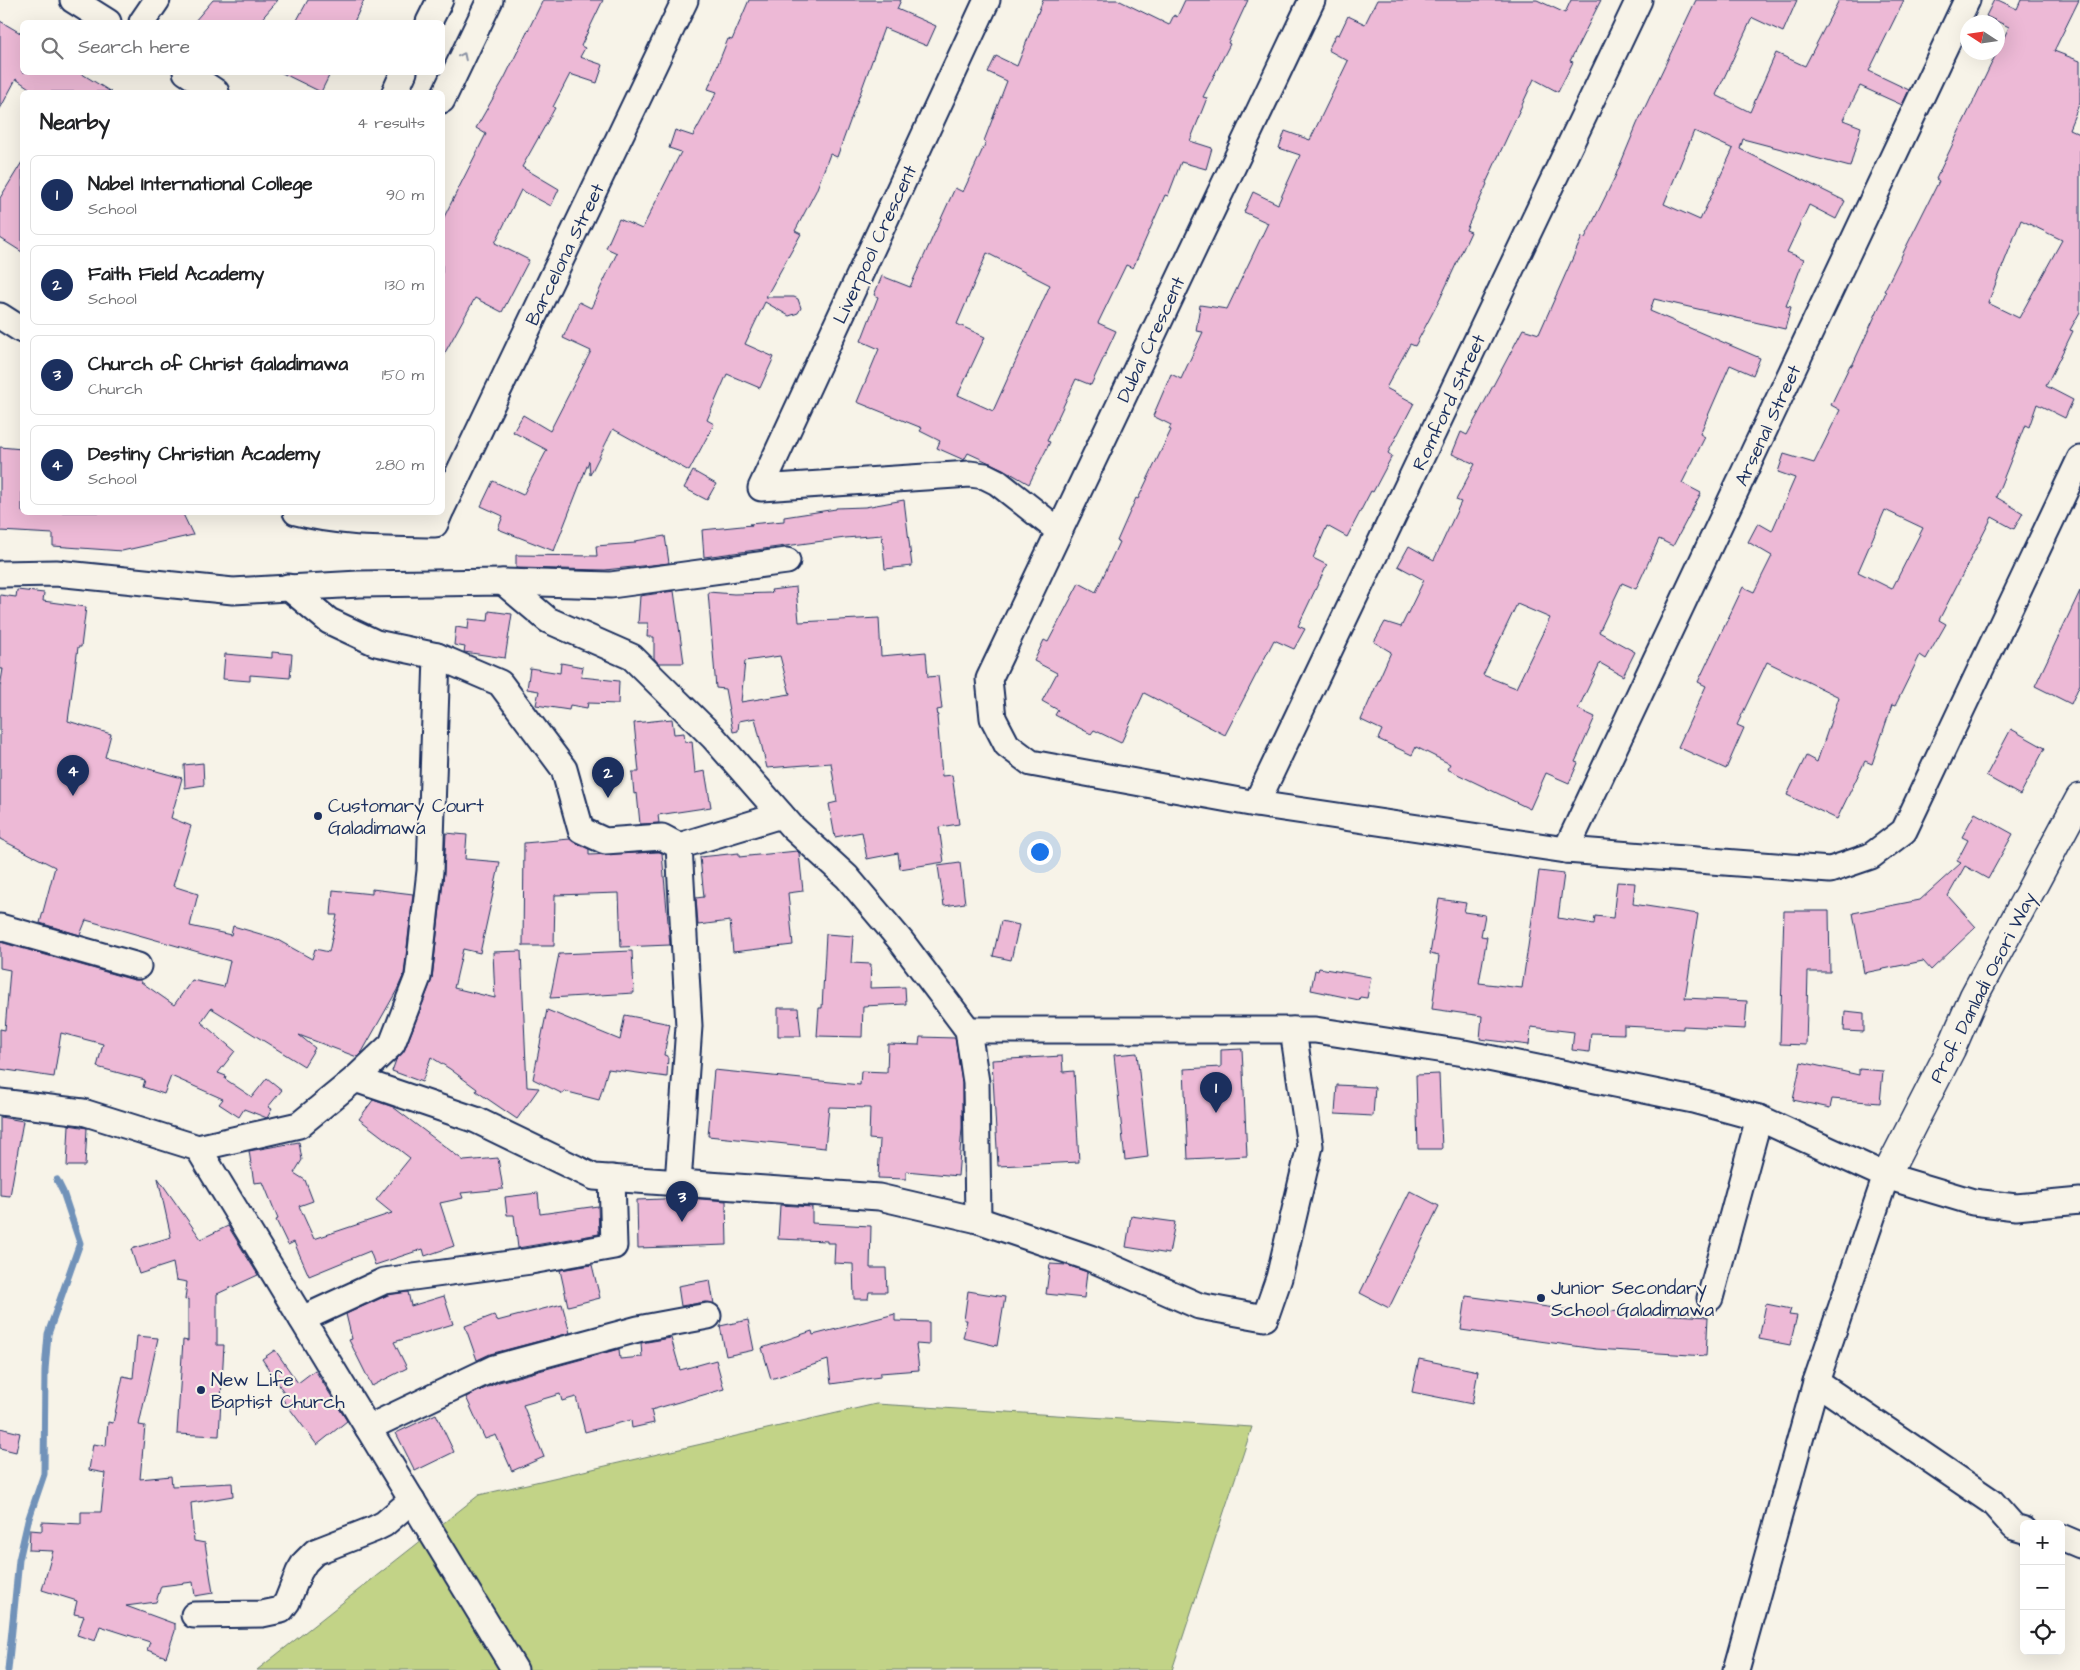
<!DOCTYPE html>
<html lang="en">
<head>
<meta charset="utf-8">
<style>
	body { margin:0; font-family:"Architects Daughter",sans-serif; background:#f6f6f6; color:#202124 }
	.controls { position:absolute; right:15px; bottom:15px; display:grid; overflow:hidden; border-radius:8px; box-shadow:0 5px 20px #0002 }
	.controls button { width:45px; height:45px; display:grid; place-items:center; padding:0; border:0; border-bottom:1px solid #e0e0e0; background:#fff; color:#202124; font:25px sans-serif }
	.compass { position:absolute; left:1960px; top:15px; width:45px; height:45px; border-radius:50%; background:#fff; box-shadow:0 5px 20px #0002; rotate:282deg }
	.you { position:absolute; left:1039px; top:851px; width:18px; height:18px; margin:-12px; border:4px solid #fff; border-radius:50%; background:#1a73e8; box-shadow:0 0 0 8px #1a73e833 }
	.badge { display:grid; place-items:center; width:32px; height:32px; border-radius:50%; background:#1b2f5e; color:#fff; font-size:16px; font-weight:700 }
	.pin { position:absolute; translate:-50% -41px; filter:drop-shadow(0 1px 2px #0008) }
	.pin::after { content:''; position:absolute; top:26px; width:18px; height:15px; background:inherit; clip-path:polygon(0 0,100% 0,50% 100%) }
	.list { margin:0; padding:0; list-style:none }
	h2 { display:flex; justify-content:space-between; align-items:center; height:65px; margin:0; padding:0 20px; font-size:21px }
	h2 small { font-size:16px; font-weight:400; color:#757577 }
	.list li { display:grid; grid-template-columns:32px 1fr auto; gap:15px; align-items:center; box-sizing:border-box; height:80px; margin:0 10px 10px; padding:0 10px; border:1px solid #e0e0e0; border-radius:8px }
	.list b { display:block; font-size:19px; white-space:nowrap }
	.list p { margin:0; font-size:16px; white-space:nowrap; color:#757577 }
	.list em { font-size:16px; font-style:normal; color:#757577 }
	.icon { flex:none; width:28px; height:28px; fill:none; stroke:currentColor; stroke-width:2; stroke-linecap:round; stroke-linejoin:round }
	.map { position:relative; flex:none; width:2080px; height:1670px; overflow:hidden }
	.search { position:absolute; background:#fff; box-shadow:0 5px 20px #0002; left:20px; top:20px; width:425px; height:55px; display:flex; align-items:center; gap:12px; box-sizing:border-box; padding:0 18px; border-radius:8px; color:#757577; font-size:19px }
	.panel { position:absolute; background:#fff; box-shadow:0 5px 20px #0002; left:20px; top:90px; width:425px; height:425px; border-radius:8px }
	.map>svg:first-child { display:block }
	.green { fill:#c2d387; stroke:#6e8172 }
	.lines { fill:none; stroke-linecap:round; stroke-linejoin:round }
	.stream { stroke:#7192b9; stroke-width:7 }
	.building { fill:#edb9d6; stroke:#1b2f5e; fill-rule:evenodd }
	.minor-casing { stroke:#1b2f5e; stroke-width:29 }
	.tertiary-casing { stroke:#1b2f5e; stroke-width:31 }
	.minor { stroke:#f7f3e8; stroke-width:25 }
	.tertiary { stroke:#f7f3e8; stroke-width:28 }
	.oneway { stroke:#8991a3 }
	.poi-dot { fill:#1b2f5e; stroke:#f7f3e8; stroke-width:2 }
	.labels { text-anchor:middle; stroke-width:4.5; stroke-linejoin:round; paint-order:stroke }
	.street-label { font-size:19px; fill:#1b2f5e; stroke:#f7f3e8 }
	.poi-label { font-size:19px; fill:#1b2f5e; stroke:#f7f3e8; text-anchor:start }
</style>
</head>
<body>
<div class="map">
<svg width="2080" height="1670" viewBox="0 0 2080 1670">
	<rect width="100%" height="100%" fill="#f7f3e8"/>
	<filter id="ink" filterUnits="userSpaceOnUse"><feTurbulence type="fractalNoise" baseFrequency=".02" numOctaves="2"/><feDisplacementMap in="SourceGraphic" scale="10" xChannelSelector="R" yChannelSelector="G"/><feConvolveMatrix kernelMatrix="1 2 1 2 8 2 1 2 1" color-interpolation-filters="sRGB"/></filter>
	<g filter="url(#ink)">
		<!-- green -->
		<polygon class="green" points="876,1404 1252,1427 1172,1670 257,1670 479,1495"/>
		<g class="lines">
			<!-- stream -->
			<polyline class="stream" points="8,1670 19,1560 28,1521 44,1474 45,1370 48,1334 80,1243 63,1192 57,1180"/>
		</g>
		<!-- building -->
		<g class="building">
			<polygon points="213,0 278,0 259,22 194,22"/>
			<polygon points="308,0 364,0 354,22 296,22"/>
			<polygon points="543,0 603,0 581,46 585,48 580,57 603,65 597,83 570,74 553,107 555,108 522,167 559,189 551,206 521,190 495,243 529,260 502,312 475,298 442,358 442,221 486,134 476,128 504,79"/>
			<polygon points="749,0 901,0 897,9 936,26 927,46 884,28 837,157 830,154 816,191 795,231 801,234 766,297 794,297 798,299 801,308 798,313 789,316 765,302 745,344 774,357 760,388 727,374 707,420 714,424 689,471 613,429 590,475 589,461 554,551 498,529 503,516 481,506 493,481 523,495 547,450 513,432 523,415 550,431 591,351 563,338 579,302 591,308 617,253 606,248 619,219 642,229 681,152 669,148 675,130 693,136 717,92 708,89 728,39 732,40"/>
			<path d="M1043 0H1118L1169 25 1174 15 1177 17 1185 0H1248L1228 43 1230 44 1203 97 1207 98 1190 141 1212 148 1206 169 1181 162 1168 196 1165 195 1133 268 1126 265 1098 323 1116 331 1091 385 1076 379 1047 441 1050 442 1029 484 1003 469 968 453 964 460 937 448 940 441 920 431 922 428 857 402 879 349 861 341 878 297 874 295 882 276 910 287 955 188 963 192 986 142 984 141 1007 81 988 72 996 56 1017 66ZM987 253 1050 285 993 411 958 395 985 337 957 324Z"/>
			<polygon points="1377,0 1537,0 1565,13 1571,0 1601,0 1570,61 1573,62 1558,92 1534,79 1486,183 1487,184 1466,230 1471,232 1440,299 1415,346 1410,344 1386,388 1414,403 1388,453 1392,456 1373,492 1371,491 1347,537 1327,526 1313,558 1327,565 1298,626 1305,629 1294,649 1274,640 1225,735 1144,693 1121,743 1094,730 1091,734 1055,715 1058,710 1042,701 1057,673 1034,661 1044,640 1048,642 1079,583 1096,592 1119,542 1117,541 1136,498 1138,499 1171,430 1169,429 1171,425 1153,416 1171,374 1181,379 1203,332 1196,331 1200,305 1227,309 1268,223 1244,212 1253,192 1278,204 1300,155 1279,148 1285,131 1310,140 1348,61 1328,50 1336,34 1339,35 1348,16 1365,24"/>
			<path d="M1696 0H1797L1783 32 1753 18 1751 20 1716 95 1750 112 1776 53 1805 66 1839 0H1904L1869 71 1909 90 1902 105 1860 86 1843 120 1861 127 1850 167 1743 139 1740 149 1845 201 1836 219 1809 205 1787 252 1804 259 1786 306 1791 307 1785 329 1654 299 1650 311 1760 358 1753 375 1730 365 1700 434 1705 437 1682 483 1701 493 1673 546 1659 539 1636 589 1622 583 1599 632 1635 652 1623 676 1600 663 1578 709 1595 717 1575 762 1578 763 1569 783 1546 773 1530 809 1447 769 1450 764 1416 747 1412 755 1378 739 1382 730 1361 720 1391 652 1374 642 1385 622 1401 627 1424 580 1398 566 1409 546 1434 560 1461 502 1456 500 1475 464 1452 454 1461 432 1467 435 1523 329 1539 334 1582 237 1585 238 1615 177 1637 124ZM1694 131 1733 149 1700 220 1664 204ZM1517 604 1550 618 1516 688 1483 675Z"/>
			<path d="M1994 0H1998L2017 9 2021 0H2079L2054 51 2080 61V102L2069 129 2080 134V312L2070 330 2073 331 2046 386 2073 400 2065 418 2037 404 2029 427 2025 425 1996 497 2023 513 2014 529 1992 517 1939 620 1946 624 1926 659 1920 655 1895 706 1892 705 1872 764 1865 761 1837 819 1787 795 1806 756 1817 762 1839 697 1767 662 1737 725 1744 728 1726 769 1678 747 1706 686 1698 682 1743 587 1754 592 1772 556 1748 542 1758 523 1772 531 1795 478 1778 472 1784 454 1814 463 1840 410 1831 405 1850 365 1852 366 1886 292 1884 291 1939 181 1936 179 2009 27 1986 16ZM2021 220 2062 240 2019 318 1988 303ZM1885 510 1923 528 1892 589 1858 572Z"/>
			<polygon points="0,21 22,34 22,72 79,72 111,92 35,92 16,79 0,109"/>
			<polygon points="280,72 331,72 321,92"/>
			<polygon points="22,162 22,252 0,238 0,198"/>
			<polygon points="0,447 22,449 22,512 182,512 193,535 122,551 53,546 53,534 0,531"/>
			<polygon points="693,471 716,484 707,500 684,488"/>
			<polygon points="904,500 912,566 885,569 882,535 845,538 704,557 702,530 752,525 749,524 784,521 784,517 836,509 836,508 865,507"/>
			<polygon points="665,536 669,563 605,570 516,568 516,555 597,556 596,546 635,543 635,541"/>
			<path d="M796 587 799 622 879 618 881 656 926 652 928 677 938 676 942 709 937 710 938 716H937L942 776 952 775 959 824 939 827 944 862 900 869 898 853 867 859 862 832 835 837 829 804 837 802 831 763 767 768 755 718 739 721 738 731 733 732 725 689 716 688 708 592 734 594 772 593 771 590ZM780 656 790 694 741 702 745 661Z"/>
			<polygon points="17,590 44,593 43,601 86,607 81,647 78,647 68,721 111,734 105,757 182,778 171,818 191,826 173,886 198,894 190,926 231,935 233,926 274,938 312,959 315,949 329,952 337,915 331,915 333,890 372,894 372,889 413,894 404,974 397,990 362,1052 357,1057 299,1035 315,1048 304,1066 211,1008 201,1022 235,1051 218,1073 226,1076 225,1079 252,1097 267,1078 282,1090 268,1107 272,1109 267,1118 244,1109 239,1117 219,1104 223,1099 171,1076 164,1094 143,1087 145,1080 97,1067 103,1044 61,1033 54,1077 0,1069 0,1029 5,1030 10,970 0,968 0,942 134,980 141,980 141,982 174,1005 192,980 224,987 230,961 86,920 80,935 40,923 55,867 0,839 0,687 3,669 0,669 0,595 16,597"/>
			<polygon points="674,591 684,663 658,663 654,658 654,637 647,637 648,623 638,623 640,596"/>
			<polygon points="2080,591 2080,684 2071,704 2035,686"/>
			<polygon points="489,611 512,614 505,658 464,652 465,647 454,645 456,627 468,629 469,619 488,621"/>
			<polygon points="272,652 292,654 290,678 250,675 250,681 223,679 225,654 272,658"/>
			<polygon points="561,663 583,667 581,677 619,681 618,704 588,703 587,708 570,705 569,710 536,705 539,691 527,689 530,668 560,673"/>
			<polygon points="672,719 674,734 684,733 685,742 692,741 695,773 705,771 711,807 658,815 659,823 640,824 637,793 634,794 632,772 639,772 634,723"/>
			<polygon points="2011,729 2045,748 2020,795 1986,776"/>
			<polygon points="203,763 204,785 185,788 184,765"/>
			<polygon points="1975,813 2013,834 1988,879 1965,866 1948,896 1976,927 1931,970 1923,961 1864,973 1853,913 1920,900 1961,863 1957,861 1968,840 1962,837"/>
			<polygon points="446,833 467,835 465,859 500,862 480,953 463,949 454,988 495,998 493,952 521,951 527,1087 539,1088 517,1119 476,1091 477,1089 450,1069 431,1057 422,1082 392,1071 396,1060 405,1049 432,979 444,873"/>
			<polygon points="570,839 589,849 589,855 659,852 662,853 670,945 621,947 619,893 555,895 554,946 523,946 524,843"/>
			<polygon points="797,851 799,853 803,891 788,893 793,945 733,952 730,921 698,925 696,898 704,897 700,857 739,853 739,857"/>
			<polygon points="960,863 965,903 944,906 938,866"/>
			<polygon points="1539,871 1564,874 1558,918 1594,924 1595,916 1613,918 1617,882 1635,883 1633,904 1698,914 1685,998 1747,1001 1745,1029 1683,1026 1683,1029 1624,1026 1624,1034 1591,1033 1589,1052 1572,1050 1574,1032 1531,1027 1529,1045 1480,1039 1482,1016 1432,1009 1439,956 1430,954 1439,899 1466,903 1464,912 1485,915 1481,936 1487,937 1479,983 1522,988"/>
			<polygon points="1784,911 1829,911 1830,972 1808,972 1806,1045 1780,1044"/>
			<polygon points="1001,921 1019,925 1011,960 993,956"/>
			<polygon points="826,934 853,936 851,963 871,964 870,988 905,987 906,1004 863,1006 862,1037 817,1036 819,1008 822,1008"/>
			<polygon points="632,951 634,993 550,998 559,954"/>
			<polygon points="1319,968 1371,977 1367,998 1360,997 1359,1000 1311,990 1315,970 1318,971"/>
			<polygon points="778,1008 798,1008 801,1036 778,1036"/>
			<polygon points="547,1010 620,1040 625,1015 670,1024 664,1055 668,1056 667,1077 608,1069 599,1100 564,1091 563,1094 533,1079"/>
			<polygon points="1845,1011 1864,1013 1864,1032 1844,1031"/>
			<polygon points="920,1037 955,1038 962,1083 962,1128 958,1176 906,1171 906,1179 878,1178 880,1140 869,1139 870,1108 829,1107 825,1148 708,1136 714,1070 860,1085 861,1071 887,1072 888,1044 919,1045"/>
			<polygon points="1242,1049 1247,1156 1188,1159 1184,1069 1221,1067 1221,1050"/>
			<polygon points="1137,1053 1148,1157 1125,1160 1114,1055"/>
			<polygon points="1062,1056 1063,1072 1074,1071 1079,1162 998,1166 992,1060"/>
			<polygon points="1801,1062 1859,1075 1859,1069 1883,1071 1880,1103 1832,1099 1830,1108 1793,1100"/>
			<polygon points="1439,1074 1442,1149 1418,1149 1416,1075"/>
			<polygon points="1337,1085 1375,1087 1373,1116 1335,1114"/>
			<polygon points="373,1100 393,1107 464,1161 498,1158 503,1189 461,1193 463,1198 440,1203 454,1246 425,1256 423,1249 375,1265 370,1251 309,1276 294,1242 288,1245 276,1220 278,1219 263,1182 254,1183 249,1151 299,1142 302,1160 294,1173 305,1180 313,1201 299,1206 314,1239 392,1213 376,1200 410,1158 359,1119"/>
			<polygon points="0,1117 23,1121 10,1196 0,1195"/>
			<polygon points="69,1125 87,1128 85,1166 67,1166"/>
			<polygon points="158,1178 201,1239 228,1226 258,1275 217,1294 217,1345 224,1345 219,1436 177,1434 183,1340 188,1341 188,1299 185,1300 187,1282 176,1280 173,1263 139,1274 131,1249 171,1237"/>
			<polygon points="1410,1191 1439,1206 1389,1308 1360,1293"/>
			<polygon points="538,1193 540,1214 598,1206 599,1234 518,1248 514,1215 507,1215 505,1197"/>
			<polygon points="688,1198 726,1201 727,1245 638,1248 637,1200"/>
			<polygon points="780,1205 812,1207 812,1223 871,1226 870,1268 886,1268 887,1292 869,1292 868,1299 854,1299 853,1264 834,1263 835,1243 827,1243 827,1241 778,1239"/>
			<polygon points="1131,1216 1175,1222 1169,1254 1126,1247"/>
			<polygon points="1050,1264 1067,1265 1087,1272 1084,1298 1046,1294"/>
			<polygon points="592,1265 600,1298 568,1306 560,1270"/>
			<polygon points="710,1280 714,1304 705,1302 681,1306 678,1286"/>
			<polygon points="968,1291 1005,1297 997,1346 963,1338 967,1320 964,1320"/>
			<polygon points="408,1292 411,1306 444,1296 453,1324 394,1342 407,1368 372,1386 349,1340 352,1339 346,1314 388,1295"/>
			<polygon points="1466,1296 1592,1313 1592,1310 1708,1317 1706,1356 1596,1349 1461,1330"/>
			<polygon points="562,1304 570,1333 490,1354 477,1360 465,1326 494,1315 497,1321"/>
			<polygon points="1766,1304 1791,1309 1789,1315 1797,1316 1790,1345 1759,1339"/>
			<polygon points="895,1314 895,1321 929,1322 929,1345 916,1344 919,1370 880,1373 880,1377 831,1384 828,1360 771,1379 762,1348 812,1331 813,1335"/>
			<polygon points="748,1320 754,1350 726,1356 720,1326"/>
			<polygon points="137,1336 158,1338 139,1425 145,1426 140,1479 171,1476 172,1486 232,1483 233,1496 191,1503 194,1541 205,1543 213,1593 195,1596 193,1582 161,1586 156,1602 126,1606 175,1624 175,1631 166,1657 147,1650 150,1642 100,1626 95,1641 77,1635 84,1616 74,1614 77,1601 42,1590 53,1551 29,1550 30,1530 42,1531 42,1522 81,1524 81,1512 101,1512 105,1473 89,1470 93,1444 106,1446 108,1422 113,1423 123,1376 133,1378"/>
			<polygon points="671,1338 680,1370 716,1360 724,1389 651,1410 654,1423 632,1428 631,1420 585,1432 576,1397 562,1401 560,1394 523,1405 544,1457 512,1471 496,1435 485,1439 466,1397 499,1382 619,1349 620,1359 642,1357 641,1343"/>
			<polygon points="275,1350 298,1383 315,1370 347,1421 317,1445 281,1397 285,1394 262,1359"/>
			<polygon points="1419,1359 1478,1371 1472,1404 1412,1392"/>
			<polygon points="436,1414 454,1452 415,1471 396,1433"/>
			<polygon points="0,1428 20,1433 16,1452 0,1448"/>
		</g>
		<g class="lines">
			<defs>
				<g id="minor">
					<polyline points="73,0 108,22"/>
					<polyline points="987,0 761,488 970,474 985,476 997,482 1059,531"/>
					<polyline points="1312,0 989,679 993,718 1007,745 1031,763 1256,804 1566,850 1830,870 1871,856 1904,831 2080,459"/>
					<polyline points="142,22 157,0"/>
					<polyline points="429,22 440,0"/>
					<polyline points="186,72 216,92"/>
					<polyline points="395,92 404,72"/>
					<polyline points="442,100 490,0"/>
					<polyline points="0,316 22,330"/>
					<polyline points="442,508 685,0"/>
					<path d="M296 512C341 524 388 523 435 524L440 512"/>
					<polyline points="0,574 56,573 233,591 359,584 503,582 611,585 787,561"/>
					<polyline points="503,582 548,620 632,657 713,737 792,827 847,877 901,941 968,1030 976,1082 978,1220"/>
					<polyline points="288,587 329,621 376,643 437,656 430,871 418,977 392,1044 355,1079"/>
					<polyline points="437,656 500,683 564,769 581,830 605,841 662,837 679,846"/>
					<polyline points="1256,804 1639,0"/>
					<polyline points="1566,850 1967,0"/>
					<polyline points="0,927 138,966"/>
					<polyline points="968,1030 1315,1030 1464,1053 1693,1100 1759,1118 1886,1176 1973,1202 2016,1207 2080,1201"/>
					<polyline points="0,1102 83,1112 198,1148 299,1125 355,1079 476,1120 594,1177 879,1197 978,1220 1090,1258 1199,1306 1265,1318 1279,1278 1310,1146 1293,1030"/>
					<polyline points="198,1148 515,1670"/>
					<polyline points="678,1183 689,1026 679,846 781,815"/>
					<polyline points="1710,1298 1759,1118"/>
					<polyline points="302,1319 384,1281 531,1261 614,1246 612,1178"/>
					<polyline points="1816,1382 1992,1502 2014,1527 2024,1530"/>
					<polyline points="368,1428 494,1368 638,1329 708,1316"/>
					<polyline points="2061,1537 2080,1545"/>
					<polyline points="194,1615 262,1614 281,1610 287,1602 299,1572 305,1562 315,1552 374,1529 384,1524 412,1500"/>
					<polyline points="1736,1670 1816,1382 1886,1176"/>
				</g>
				<polyline id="tertiary" points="1886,1176 1951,1049 1974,996 2080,798"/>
			</defs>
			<!-- minor casing -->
			<use href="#minor" class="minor-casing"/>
			<!-- tertiary casing -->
			<use href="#tertiary" class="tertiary-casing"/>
			<!-- minor -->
			<use href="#minor" class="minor"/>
			<!-- tertiary -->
			<use href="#tertiary" class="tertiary"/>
		</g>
		<!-- one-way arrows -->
		<defs><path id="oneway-chevron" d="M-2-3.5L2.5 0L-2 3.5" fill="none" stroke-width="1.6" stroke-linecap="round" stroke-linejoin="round" transform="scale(1.25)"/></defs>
		<use class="oneway" href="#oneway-chevron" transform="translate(463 56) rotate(-64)"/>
	</g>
	<!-- markers -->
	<g class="poi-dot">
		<circle cx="318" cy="816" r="5"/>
		<circle cx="1541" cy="1298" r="5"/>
		<circle cx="201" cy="1390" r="5"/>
	</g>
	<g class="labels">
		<!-- street labels -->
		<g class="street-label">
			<text transform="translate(874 244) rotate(-65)" y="7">Liverpool Crescent</text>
			<text transform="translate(564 254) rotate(-64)" y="7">Barcelona Street</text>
			<text transform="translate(1150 339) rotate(-65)" y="7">Dubai Crescent</text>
			<text transform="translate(1448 402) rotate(-65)" y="7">Romford Street</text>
			<text transform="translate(1767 425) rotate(-65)" y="7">Arsenal Street</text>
			<text transform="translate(1982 987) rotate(-63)" y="7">Prof. Danladi Osori Way</text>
		</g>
		<!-- poi labels -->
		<g class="poi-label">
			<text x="328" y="812">Customary Court<tspan x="328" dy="22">Galadimawa</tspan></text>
			<text x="1551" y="1294">Junior Secondary<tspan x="1551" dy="22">School Galadimawa</tspan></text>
			<text x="211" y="1386">New Life<tspan x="211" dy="22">Baptist Church</tspan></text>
		</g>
	</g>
</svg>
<div class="controls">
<button>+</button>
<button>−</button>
<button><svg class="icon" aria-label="locate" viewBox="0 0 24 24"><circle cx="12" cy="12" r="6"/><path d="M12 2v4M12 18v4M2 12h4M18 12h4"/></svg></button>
</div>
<svg class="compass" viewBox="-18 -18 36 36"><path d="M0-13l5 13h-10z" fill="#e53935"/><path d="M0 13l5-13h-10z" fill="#757577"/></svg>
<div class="you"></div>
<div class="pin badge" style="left:1216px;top:1113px">1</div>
<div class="pin badge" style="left:608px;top:798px">2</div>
<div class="pin badge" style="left:682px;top:1222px">3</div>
<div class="pin badge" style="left:73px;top:796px">4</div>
<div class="search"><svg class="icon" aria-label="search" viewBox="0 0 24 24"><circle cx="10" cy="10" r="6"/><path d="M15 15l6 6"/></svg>Search here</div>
<section class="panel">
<h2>Nearby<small>4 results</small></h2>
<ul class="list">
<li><span class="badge">1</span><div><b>Nabel International College</b><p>School</p></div><em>90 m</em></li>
<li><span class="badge">2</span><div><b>Faith Field Academy</b><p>School</p></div><em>130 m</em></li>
<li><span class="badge">3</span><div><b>Church of Christ Galadimawa</b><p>Church</p></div><em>150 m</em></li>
<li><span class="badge">4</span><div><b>Destiny Christian Academy</b><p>School</p></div><em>280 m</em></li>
</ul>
</section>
</div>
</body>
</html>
